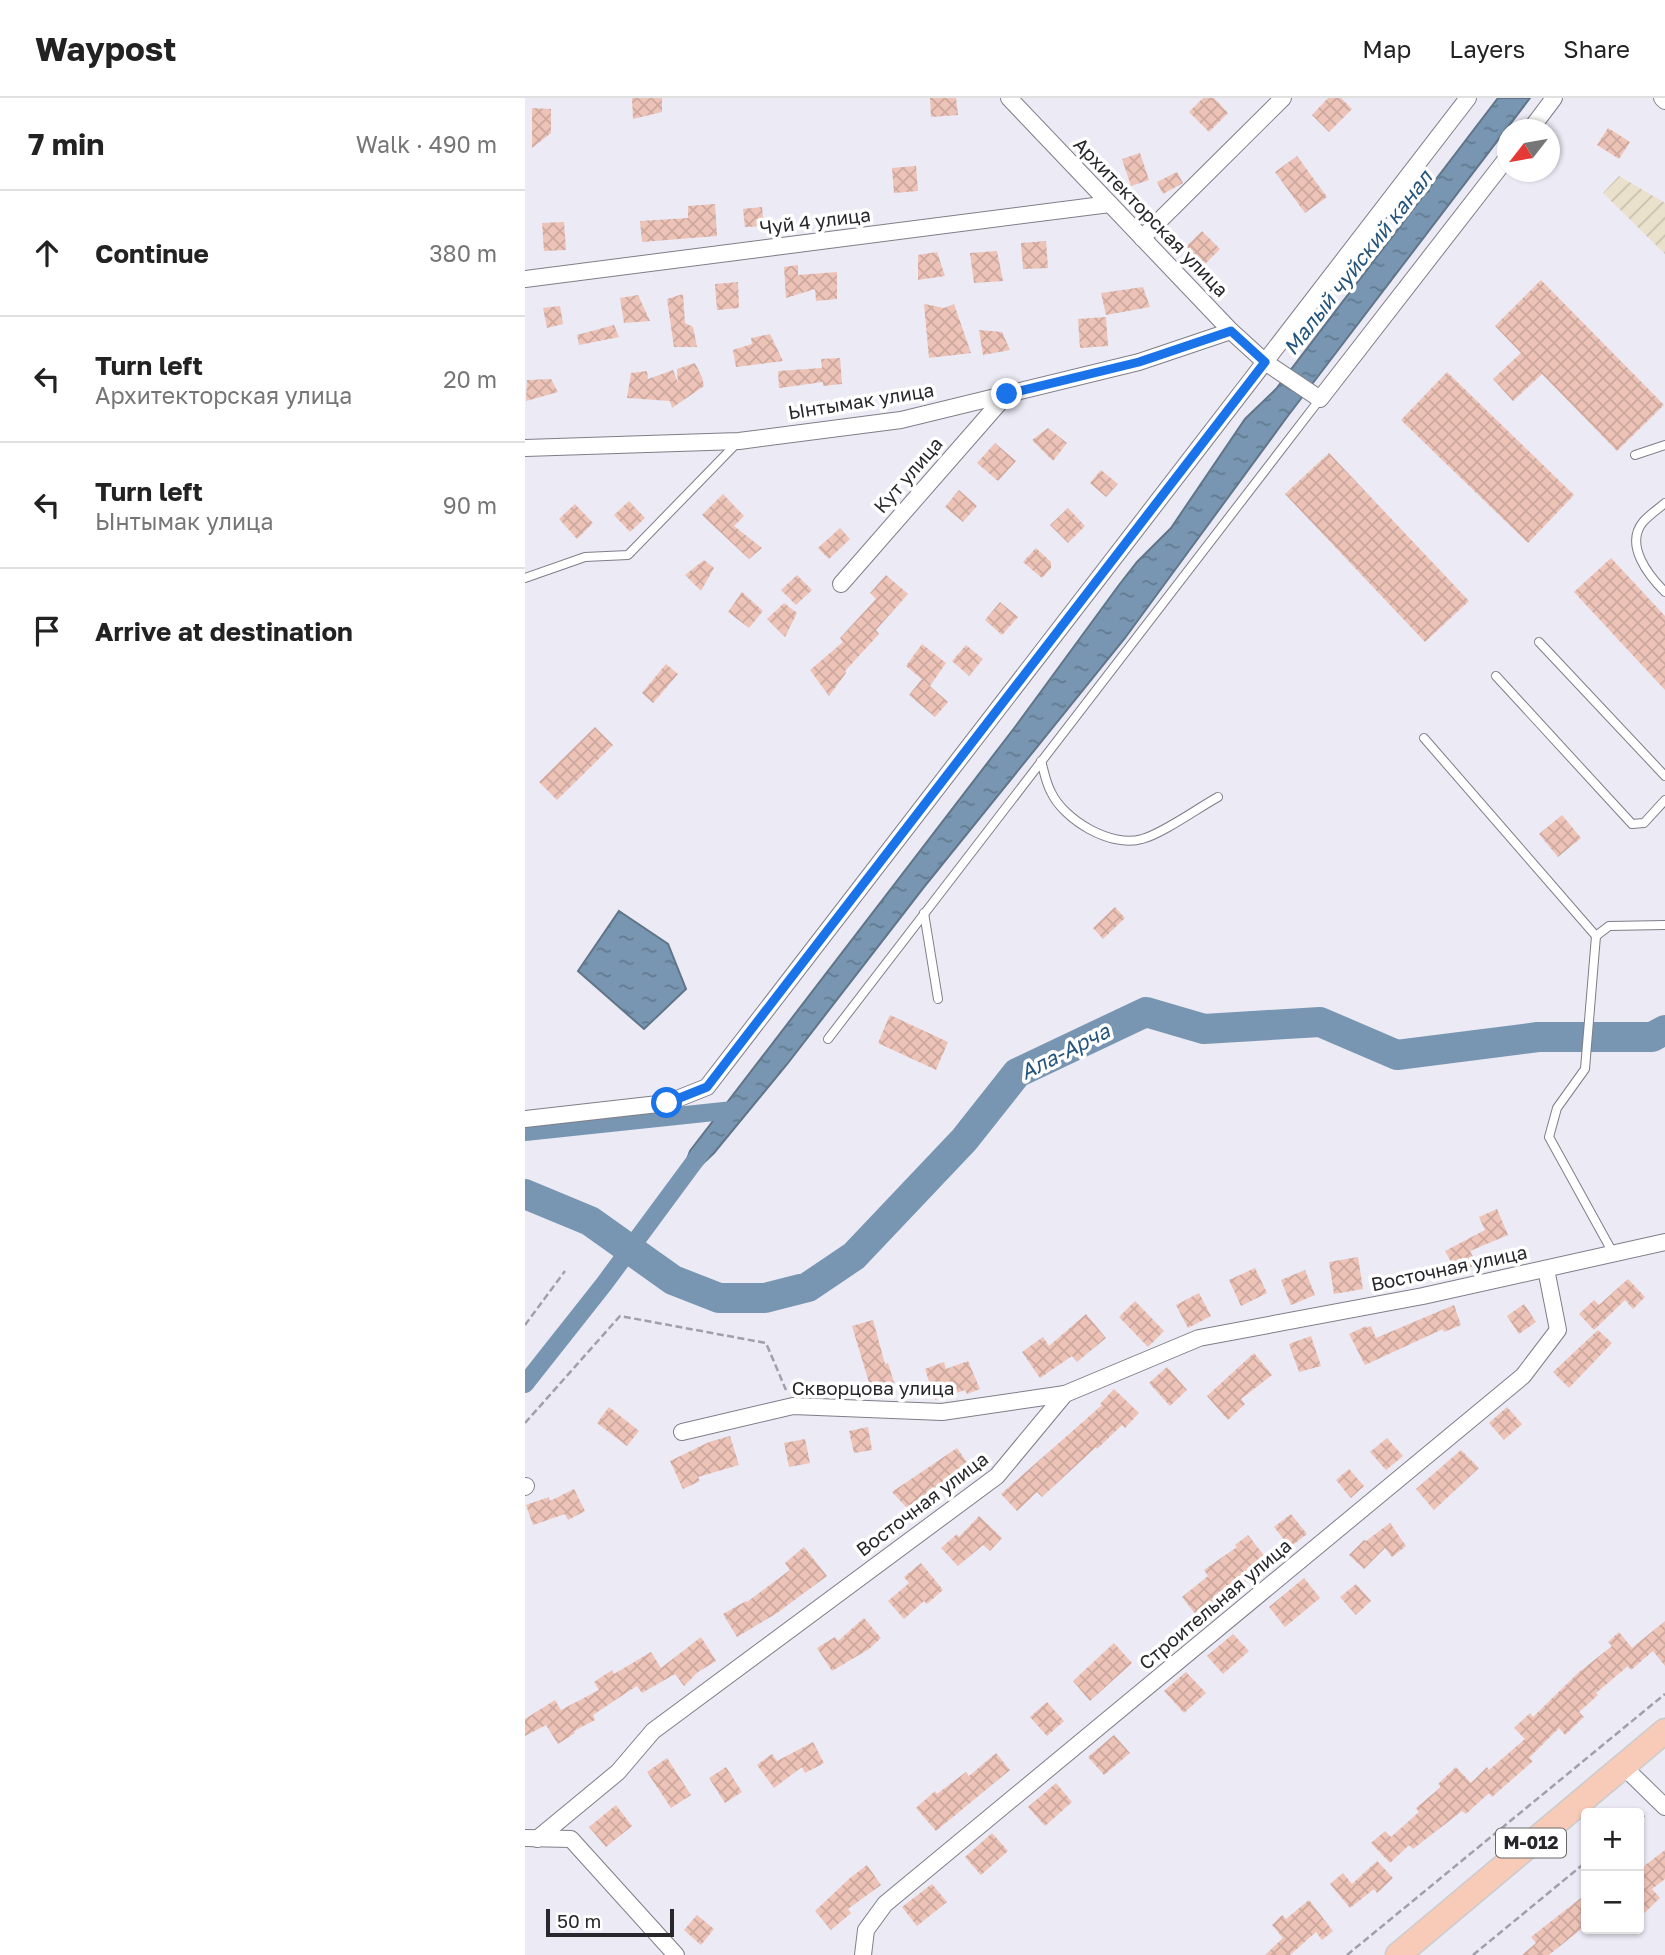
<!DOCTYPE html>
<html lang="en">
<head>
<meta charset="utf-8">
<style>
	body { margin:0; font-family:"Golos Text",sans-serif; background:#f2f2f2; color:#222 }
	.controls { position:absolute; right:21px; bottom:21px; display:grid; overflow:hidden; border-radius:7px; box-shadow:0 2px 5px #0004 }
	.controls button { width:63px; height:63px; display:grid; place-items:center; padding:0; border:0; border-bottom:2px solid #e0e0e0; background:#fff; color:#222; font:35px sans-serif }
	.compass { position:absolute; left:972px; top:21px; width:63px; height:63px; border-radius:50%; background:#fff; box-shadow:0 2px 5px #0004; rotate:239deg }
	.scale { position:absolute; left:21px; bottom:18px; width:128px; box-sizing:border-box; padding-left:7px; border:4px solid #28282c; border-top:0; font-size:19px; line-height:24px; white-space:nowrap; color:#28282c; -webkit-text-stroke:5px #fff; paint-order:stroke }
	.stop { position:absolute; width:21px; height:21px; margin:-16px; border:5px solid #1a73e8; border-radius:50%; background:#fff }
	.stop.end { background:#1a73e8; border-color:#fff; box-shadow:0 2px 7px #0008 }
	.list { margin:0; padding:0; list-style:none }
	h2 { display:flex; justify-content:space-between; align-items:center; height:91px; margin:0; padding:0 28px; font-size:30px }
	h2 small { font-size:23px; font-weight:400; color:#767676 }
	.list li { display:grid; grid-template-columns:46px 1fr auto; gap:21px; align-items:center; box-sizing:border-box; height:126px; padding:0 28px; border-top:2px solid #e0e0e0 }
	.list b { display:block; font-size:26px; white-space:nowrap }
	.list p { margin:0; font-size:23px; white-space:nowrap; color:#767676 }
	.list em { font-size:23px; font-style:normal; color:#767676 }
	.icon { flex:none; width:38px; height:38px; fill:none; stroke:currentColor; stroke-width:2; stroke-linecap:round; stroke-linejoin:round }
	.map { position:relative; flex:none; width:1140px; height:1857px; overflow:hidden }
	header { display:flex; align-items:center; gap:42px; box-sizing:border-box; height:98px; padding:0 35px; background:#fff; border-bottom:2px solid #e0e0e0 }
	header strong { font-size:33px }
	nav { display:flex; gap:38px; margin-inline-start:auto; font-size:24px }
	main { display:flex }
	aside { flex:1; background:#fff }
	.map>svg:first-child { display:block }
	.industrial { fill:url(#industrial-furrows) }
	.water { fill:url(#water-ripples); stroke:#607589; stroke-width:2 }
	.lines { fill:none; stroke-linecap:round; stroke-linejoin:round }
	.canal { stroke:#7896b1; stroke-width:18 }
	.river { stroke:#7896b1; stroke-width:30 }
	.building { fill:url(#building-cross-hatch) }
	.service-casing { stroke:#7f7e88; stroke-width:10 }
	.minor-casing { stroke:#7f7e88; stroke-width:18 }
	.primary-casing { stroke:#cbcbcc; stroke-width:27 }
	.path { stroke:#a1a0a8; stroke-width:2.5; stroke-dasharray:7 3.5; stroke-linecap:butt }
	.service { stroke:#fff; stroke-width:8 }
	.minor { stroke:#fff; stroke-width:16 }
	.primary { stroke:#f8cbb9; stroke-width:24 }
	.route { stroke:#1a73e8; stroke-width:9 }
	.labels { text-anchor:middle; stroke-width:7; stroke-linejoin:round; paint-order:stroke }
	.shield { fill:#fff; stroke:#68686b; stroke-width:2 }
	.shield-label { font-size:18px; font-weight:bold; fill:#28282c }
	.street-label { font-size:19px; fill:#28282c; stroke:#fff }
	.water-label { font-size:21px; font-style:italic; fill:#25557c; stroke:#fff }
</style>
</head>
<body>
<header>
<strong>Waypost</strong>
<nav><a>Map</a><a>Layers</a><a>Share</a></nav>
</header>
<main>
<aside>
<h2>7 min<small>Walk · 490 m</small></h2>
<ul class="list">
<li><svg class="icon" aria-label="ahead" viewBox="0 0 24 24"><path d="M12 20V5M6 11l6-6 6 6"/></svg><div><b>Continue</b></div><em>380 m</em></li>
<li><svg class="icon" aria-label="left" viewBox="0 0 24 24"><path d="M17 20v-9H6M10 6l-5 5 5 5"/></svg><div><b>Turn left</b><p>Архитекторская улица</p></div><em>20 m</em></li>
<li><svg class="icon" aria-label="left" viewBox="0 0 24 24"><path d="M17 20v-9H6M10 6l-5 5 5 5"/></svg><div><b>Turn left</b><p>Ынтымак улица</p></div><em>90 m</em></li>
<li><svg class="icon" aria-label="arrive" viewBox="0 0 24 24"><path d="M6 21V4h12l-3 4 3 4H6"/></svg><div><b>Arrive at destination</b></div></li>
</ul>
</aside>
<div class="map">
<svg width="1140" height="1857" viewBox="0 0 1140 1857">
	<defs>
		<pattern id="industrial-furrows" width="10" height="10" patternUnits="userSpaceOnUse" patternTransform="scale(1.75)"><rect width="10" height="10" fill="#e9e1cb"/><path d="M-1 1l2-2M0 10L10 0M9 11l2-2" fill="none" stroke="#c8c1ae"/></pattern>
		<pattern id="water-ripples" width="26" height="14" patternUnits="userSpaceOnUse" patternTransform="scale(1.75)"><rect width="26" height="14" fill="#7896b1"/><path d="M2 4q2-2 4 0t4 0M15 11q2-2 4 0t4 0" fill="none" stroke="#627a90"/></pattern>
		<pattern id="building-cross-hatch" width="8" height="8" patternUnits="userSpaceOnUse" patternTransform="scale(1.75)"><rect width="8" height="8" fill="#eec3b7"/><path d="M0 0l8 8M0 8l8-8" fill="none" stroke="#cca89e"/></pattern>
	</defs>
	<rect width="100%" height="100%" fill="#ebeaf5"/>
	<!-- industrial -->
	<polygon class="industrial" points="1094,78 1140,105 1140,156 1078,95"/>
	<!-- water -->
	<g class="water">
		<polygon points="973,0 1005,0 762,319 600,540 399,789 263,965 189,1055 170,1073 160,1067 165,1053 490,629 594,487 612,464 646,430 720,321 751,291"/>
		<polygon points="94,813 143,846 161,891 119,931 53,873"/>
	</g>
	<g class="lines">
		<!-- canal -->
		<g class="canal">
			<polyline points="0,1034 208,1012"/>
			<polyline points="0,1286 79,1186 178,1052"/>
		</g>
		<!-- river -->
		<polyline class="river" points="0,1096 65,1123 148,1182 194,1200 240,1200 283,1189 329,1158 439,1042 492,975 621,914 679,931 795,924 872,957 1013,939 1127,939 1140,932"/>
	</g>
	<!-- building -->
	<g class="building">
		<polygon points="107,0 137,0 137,14 108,21"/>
		<polygon points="405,0 431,0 433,17 406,19"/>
		<polygon points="678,0 689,0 703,15 684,34 664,14"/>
		<polygon points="803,0 816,0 827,11 804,34 787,17"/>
		<polygon points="7,10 26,11 26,35 7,50"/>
		<polygon points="1083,30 1105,44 1094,61 1072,47"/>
		<polygon points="615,55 624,82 606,88 597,61"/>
		<polygon points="772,58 802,99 780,115 750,74"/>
		<polygon points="391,68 393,93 369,95 367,70"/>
		<polygon points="652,74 658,85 638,96 632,84"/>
		<polygon points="190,106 192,138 117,144 115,123 163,120 163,108"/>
		<polygon points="237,109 239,128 220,129 218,111"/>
		<polygon points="39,124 41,152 19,153 17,125"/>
		<polygon points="677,133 695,151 676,170 658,152"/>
		<polygon points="521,143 523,170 498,171 496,145"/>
		<polygon points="472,153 478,183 449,185 445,155"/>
		<polygon points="412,154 420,178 393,182 393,157"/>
		<polygon points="273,167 273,177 312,174 312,201 291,203 290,191 261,200 259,169"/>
		<polygon points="1016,182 1139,307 1092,353 1017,276 988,303 968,281 996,255 970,228"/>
		<polygon points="213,184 214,210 192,212 190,186"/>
		<polygon points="618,189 625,209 581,217 576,195"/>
		<polygon points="158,196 160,225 168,229 172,249 149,249 142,201"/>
		<polygon points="113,197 125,223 99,225 95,200"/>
		<polygon points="399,206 419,210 429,206 446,255 404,260"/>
		<polygon points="35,208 38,226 22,230 18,210"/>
		<polygon points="581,219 583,248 555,250 553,221"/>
		<polygon points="89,227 94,239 54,247 52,237"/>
		<polygon points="454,232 477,234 485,252 458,257"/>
		<polygon points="245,236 258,263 211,269 208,252 227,246 226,240"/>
		<polygon points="315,260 317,286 298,288 298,284 254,290 253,273 297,270 296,261"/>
		<polygon points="170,265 177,279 179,288 147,310 145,303 102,300 106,275 122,273 123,281 148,272 153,285 152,271"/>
		<polygon points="922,274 1049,397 1003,445 876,322"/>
		<polygon points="26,281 33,294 1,303 2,282"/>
		<polygon points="523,330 542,345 528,363 507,342"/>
		<polygon points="470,345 491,363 473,383 452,365"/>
		<polygon points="804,355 944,503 900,544 760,396"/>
		<polygon points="576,372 593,386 581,399 565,385"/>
		<polygon points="434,392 452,408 438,424 420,409"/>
		<polygon points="198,396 219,418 209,428 237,450 224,461 177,417"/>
		<polygon points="104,403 120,420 105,434 89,417"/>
		<polygon points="50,406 68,425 52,441 34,421"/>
		<polygon points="543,410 560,428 543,445 525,427"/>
		<polygon points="315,430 325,441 304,461 293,450"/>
		<polygon points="511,450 526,464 526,470 517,480 498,464"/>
		<polygon points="1086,460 1140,518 1140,592 1049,494"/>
		<polygon points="179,462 189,470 176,493 160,477"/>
		<polygon points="272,477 287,492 271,507 256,492"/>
		<polygon points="361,477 383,496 351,532 354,536 320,573 321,575 304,598 285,572 318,544 315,540 351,501 345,495"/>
		<polygon points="217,494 238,513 224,530 203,514"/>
		<polygon points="475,504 493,519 477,537 460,522"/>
		<polygon points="259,505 272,515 260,539 242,521"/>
		<polygon points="397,546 421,565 405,588 381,568"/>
		<polygon points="441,547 458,561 444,578 427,563"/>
		<polygon points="141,566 153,576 128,605 117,595"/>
		<polygon points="397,581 423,604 410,619 384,597"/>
		<polygon points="70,629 88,647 32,702 14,684"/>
		<polygon points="1037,717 1056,740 1033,759 1014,736"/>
		<polygon points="590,809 600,820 578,841 568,830"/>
		<polygon points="365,917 423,944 411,972 353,945"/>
		<polygon points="972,1111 983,1137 945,1153 952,1166 933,1176 920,1153 960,1132 954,1119"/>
		<polygon points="833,1159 838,1191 809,1196 804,1164"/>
		<polygon points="730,1170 742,1195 716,1208 704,1182"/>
		<polygon points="780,1172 790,1197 766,1207 756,1182"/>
		<polygon points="1103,1181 1120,1199 1108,1211 1100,1202 1069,1232 1054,1216 1069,1202 1074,1207"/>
		<polygon points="674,1195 686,1218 663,1230 651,1207"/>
		<polygon points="610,1203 639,1233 623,1249 594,1219"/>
		<polygon points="999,1206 1011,1224 994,1236 982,1218"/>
		<polygon points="929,1207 936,1227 919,1234 918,1231 840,1267 824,1236 841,1228 842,1230 846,1228 851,1240"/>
		<polygon points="561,1216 581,1240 552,1264 547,1258 515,1280 497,1254 518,1239 524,1248"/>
		<polygon points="348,1222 360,1266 363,1265 371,1291 348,1298 327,1228"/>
		<polygon points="1073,1232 1087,1245 1044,1290 1028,1274"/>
		<polygon points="786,1238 796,1268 774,1274 764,1246"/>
		<polygon points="729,1255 747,1277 716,1301 720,1306 703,1322 682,1298"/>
		<polygon points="443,1263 455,1291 442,1296 440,1292 410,1302 400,1271 419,1264 421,1271"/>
		<polygon points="642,1269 662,1292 645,1308 624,1285"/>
		<polygon points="589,1291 614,1315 600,1330 597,1327 572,1351 571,1349 517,1399 512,1394 492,1413 476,1396 577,1307 575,1306"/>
		<polygon points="84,1309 114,1333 102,1348 72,1325"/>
		<polygon points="982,1309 997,1326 979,1342 964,1325"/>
		<polygon points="343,1329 347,1352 329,1355 324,1333"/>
		<polygon points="205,1338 214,1367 173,1379 175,1383 158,1391 145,1363 184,1344"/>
		<polygon points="862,1340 878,1358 861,1372 845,1354"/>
		<polygon points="280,1341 285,1365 264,1369 259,1345"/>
		<polygon points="432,1350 445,1369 383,1411 367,1394"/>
		<polygon points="936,1352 954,1370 909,1412 891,1391"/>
		<polygon points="824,1371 839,1388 826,1400 811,1382"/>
		<polygon points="49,1391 60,1413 43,1422 40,1416 8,1427 1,1407 24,1399 25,1403"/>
		<polygon points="766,1416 782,1436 765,1449 749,1429"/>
		<polygon points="454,1418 477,1440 465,1453 458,1447 433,1468 416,1450 432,1436 434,1439"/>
		<polygon points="865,1425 881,1448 867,1459 860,1450 839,1471 824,1457 839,1442 841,1443"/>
		<polygon points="723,1437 745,1465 716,1487 718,1489 675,1522 657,1499 683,1478 679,1472 712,1449 710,1447"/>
		<polygon points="279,1449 302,1478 252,1515 212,1539 198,1516 221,1503 222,1504 265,1472 260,1465"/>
		<polygon points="396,1465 418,1492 402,1506 399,1503 379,1521 363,1503 384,1485 379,1479"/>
		<polygon points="779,1480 795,1500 760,1529 744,1509"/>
		<polygon points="831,1486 846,1503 831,1517 815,1499"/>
		<polygon points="339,1520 356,1540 344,1551 307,1573 292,1550 310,1539 313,1543"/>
		<polygon points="1140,1523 1140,1568 1128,1553 1106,1572 1103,1568 1071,1595 1073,1597 1054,1614 1059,1619 1040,1637 1034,1630 1004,1660 1008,1663 967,1699 964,1695 941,1716 937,1713 888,1751 884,1747 865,1765 846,1745 860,1733 866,1739 894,1714 891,1710 916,1689 913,1686 931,1669 946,1685 962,1669 964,1672 1000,1641 989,1630 1005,1615 1008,1619 1053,1575 1087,1548 1083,1544 1094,1534 1107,1550"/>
		<polygon points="708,1536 724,1553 698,1576 682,1558"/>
		<polygon points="176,1539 191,1563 173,1574 159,1588 150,1576 117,1595 112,1588 119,1583 68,1617 70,1622 49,1633 50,1635 33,1646 21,1627 0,1638 0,1621 30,1602 36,1612 74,1592 69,1584 87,1572 89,1576 126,1554 136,1570"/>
		<polygon points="589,1545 607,1565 565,1603 548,1583"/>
		<polygon points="661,1574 681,1595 659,1615 639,1593"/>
		<polygon points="522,1604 539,1623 522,1638 505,1619"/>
		<polygon points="589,1637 605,1655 579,1677 563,1659"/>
		<polygon points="288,1644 299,1665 280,1675 277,1669 249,1690 232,1667 247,1656 252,1663"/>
		<polygon points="471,1655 485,1672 411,1733 391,1710 410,1693 412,1696 441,1674 444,1678"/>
		<polygon points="142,1660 166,1697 146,1710 122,1674"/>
		<polygon points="201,1669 217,1694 200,1705 184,1680"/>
		<polygon points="531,1685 547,1704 520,1728 503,1709"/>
		<polygon points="91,1707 107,1728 81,1749 64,1729"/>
		<polygon points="467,1735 483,1753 456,1777 440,1759"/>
		<polygon points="1140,1752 1140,1781 1127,1791 1135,1800 1114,1820 1114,1772"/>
		<polygon points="852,1763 868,1780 852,1795 849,1791 825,1810 805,1786 818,1775 827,1786"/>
		<polygon points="342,1767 356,1787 323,1811 326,1815 306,1832 290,1813 325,1780"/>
		<polygon points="407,1786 422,1804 392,1828 377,1809"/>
		<polygon points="1061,1796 1061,1827 1024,1857 997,1857 1011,1845 1006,1839"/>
		<polygon points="784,1802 808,1833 797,1842 791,1834 765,1857 740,1857 758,1840 747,1827 757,1817 761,1821"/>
		<polygon points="172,1817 189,1831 176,1847 159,1832"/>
	</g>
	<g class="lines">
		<defs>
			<g id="service">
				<polyline points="1110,357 1140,347"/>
				<path d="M1140 405C1133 411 1124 417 1118 424 1099 447 1124 478 1140 494"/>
				<polyline points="0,480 60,459 103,457 212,345"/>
				<polyline points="1014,544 1140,678"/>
				<polyline points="971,578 1107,726 1119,725 1140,702"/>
				<polyline points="899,640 1071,838"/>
				<path d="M516 663C519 673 521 685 526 694 539 722 586 750 617 741 637 736 673 710 693 699"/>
				<polyline points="399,815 413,901"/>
				<polyline points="303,941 795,301"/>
				<polyline points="1088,1155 1024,1039 1032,1010 1060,971 1071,838 1084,828 1140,827"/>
			</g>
			<g id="minor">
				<polyline points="484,0 706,233 740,264 795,301 982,60"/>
				<polyline points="1137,0 1140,3"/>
				<polyline points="1005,32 1029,0"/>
				<polyline points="617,140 758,0"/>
				<polyline points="0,181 585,106"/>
				<polyline points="0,350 214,343 376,322 614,264 706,233"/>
				<polyline points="316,486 482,296"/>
				<polyline points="0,1021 142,1005 182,989 943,0"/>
				<polyline points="157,1334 268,1308 417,1314 540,1296"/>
				<polyline points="0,1389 1,1388"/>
				<polyline points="1098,1668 1140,1709"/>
				<polyline points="0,1740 46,1741 151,1857"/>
				<polyline points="12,1741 93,1674 128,1633 472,1378 540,1296 674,1240 898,1198 1140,1144"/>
				<polyline points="338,1857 341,1832 360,1806 998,1278 1033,1232 1021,1171"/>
			</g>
			<polyline id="primary" points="873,1857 1140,1633"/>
		</defs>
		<!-- service casing -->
		<use href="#service" class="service-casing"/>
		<!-- minor casing -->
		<use href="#minor" class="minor-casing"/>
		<!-- primary casing -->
		<use href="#primary" class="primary-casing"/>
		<!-- path -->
		<g class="path">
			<polyline points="0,1227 40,1173"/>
			<polyline points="0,1325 95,1218 241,1245 261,1292"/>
			<polyline points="1114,1722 1122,1715"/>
			<polyline points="822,1857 1140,1596"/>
			<polyline points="948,1857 1061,1764"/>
		</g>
		<!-- service -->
		<use href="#service" class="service"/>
		<!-- minor -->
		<use href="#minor" class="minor"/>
		<!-- primary -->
		<use href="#primary" class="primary"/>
	</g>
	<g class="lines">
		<!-- route -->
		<polyline class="route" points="142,1005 182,989 740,264 706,233 614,264 482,296"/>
	</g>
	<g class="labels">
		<!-- shield labels -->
		<rect class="shield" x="971" y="1730.5" width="70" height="29" rx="5"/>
		<g class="shield-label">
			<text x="1006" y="1751">М-012</text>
		</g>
		<!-- street labels -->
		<g class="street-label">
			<text transform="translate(626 119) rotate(46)" y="7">Архитекторская улица</text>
			<text transform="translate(290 123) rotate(-7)" y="7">Чуй 4 улица</text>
			<text transform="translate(336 303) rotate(-9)" y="7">Ынтымак улица</text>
			<text transform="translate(383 377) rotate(-49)" y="7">Кут улица</text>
			<text transform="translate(924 1170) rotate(-12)" y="7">Восточная улица</text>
			<text x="348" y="1297">Скворцова улица</text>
			<text transform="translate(397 1406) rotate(-37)" y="7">Восточная улица</text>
			<text transform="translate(690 1506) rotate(-40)" y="7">Строительная улица</text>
		</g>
		<!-- water labels -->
		<g class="water-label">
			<text transform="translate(833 165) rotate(-52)" y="7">Малый чуйский канал</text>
			<text transform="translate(540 954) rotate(-27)" y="7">Ала-Арча</text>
		</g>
	</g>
</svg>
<div class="controls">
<button>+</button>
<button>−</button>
</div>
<svg class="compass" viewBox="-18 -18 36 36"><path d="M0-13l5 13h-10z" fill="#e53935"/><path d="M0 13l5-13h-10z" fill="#767676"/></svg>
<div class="scale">50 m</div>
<div class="stop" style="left:142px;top:1005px"></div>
<div class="stop end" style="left:482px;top:296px"></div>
</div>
</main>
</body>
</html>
